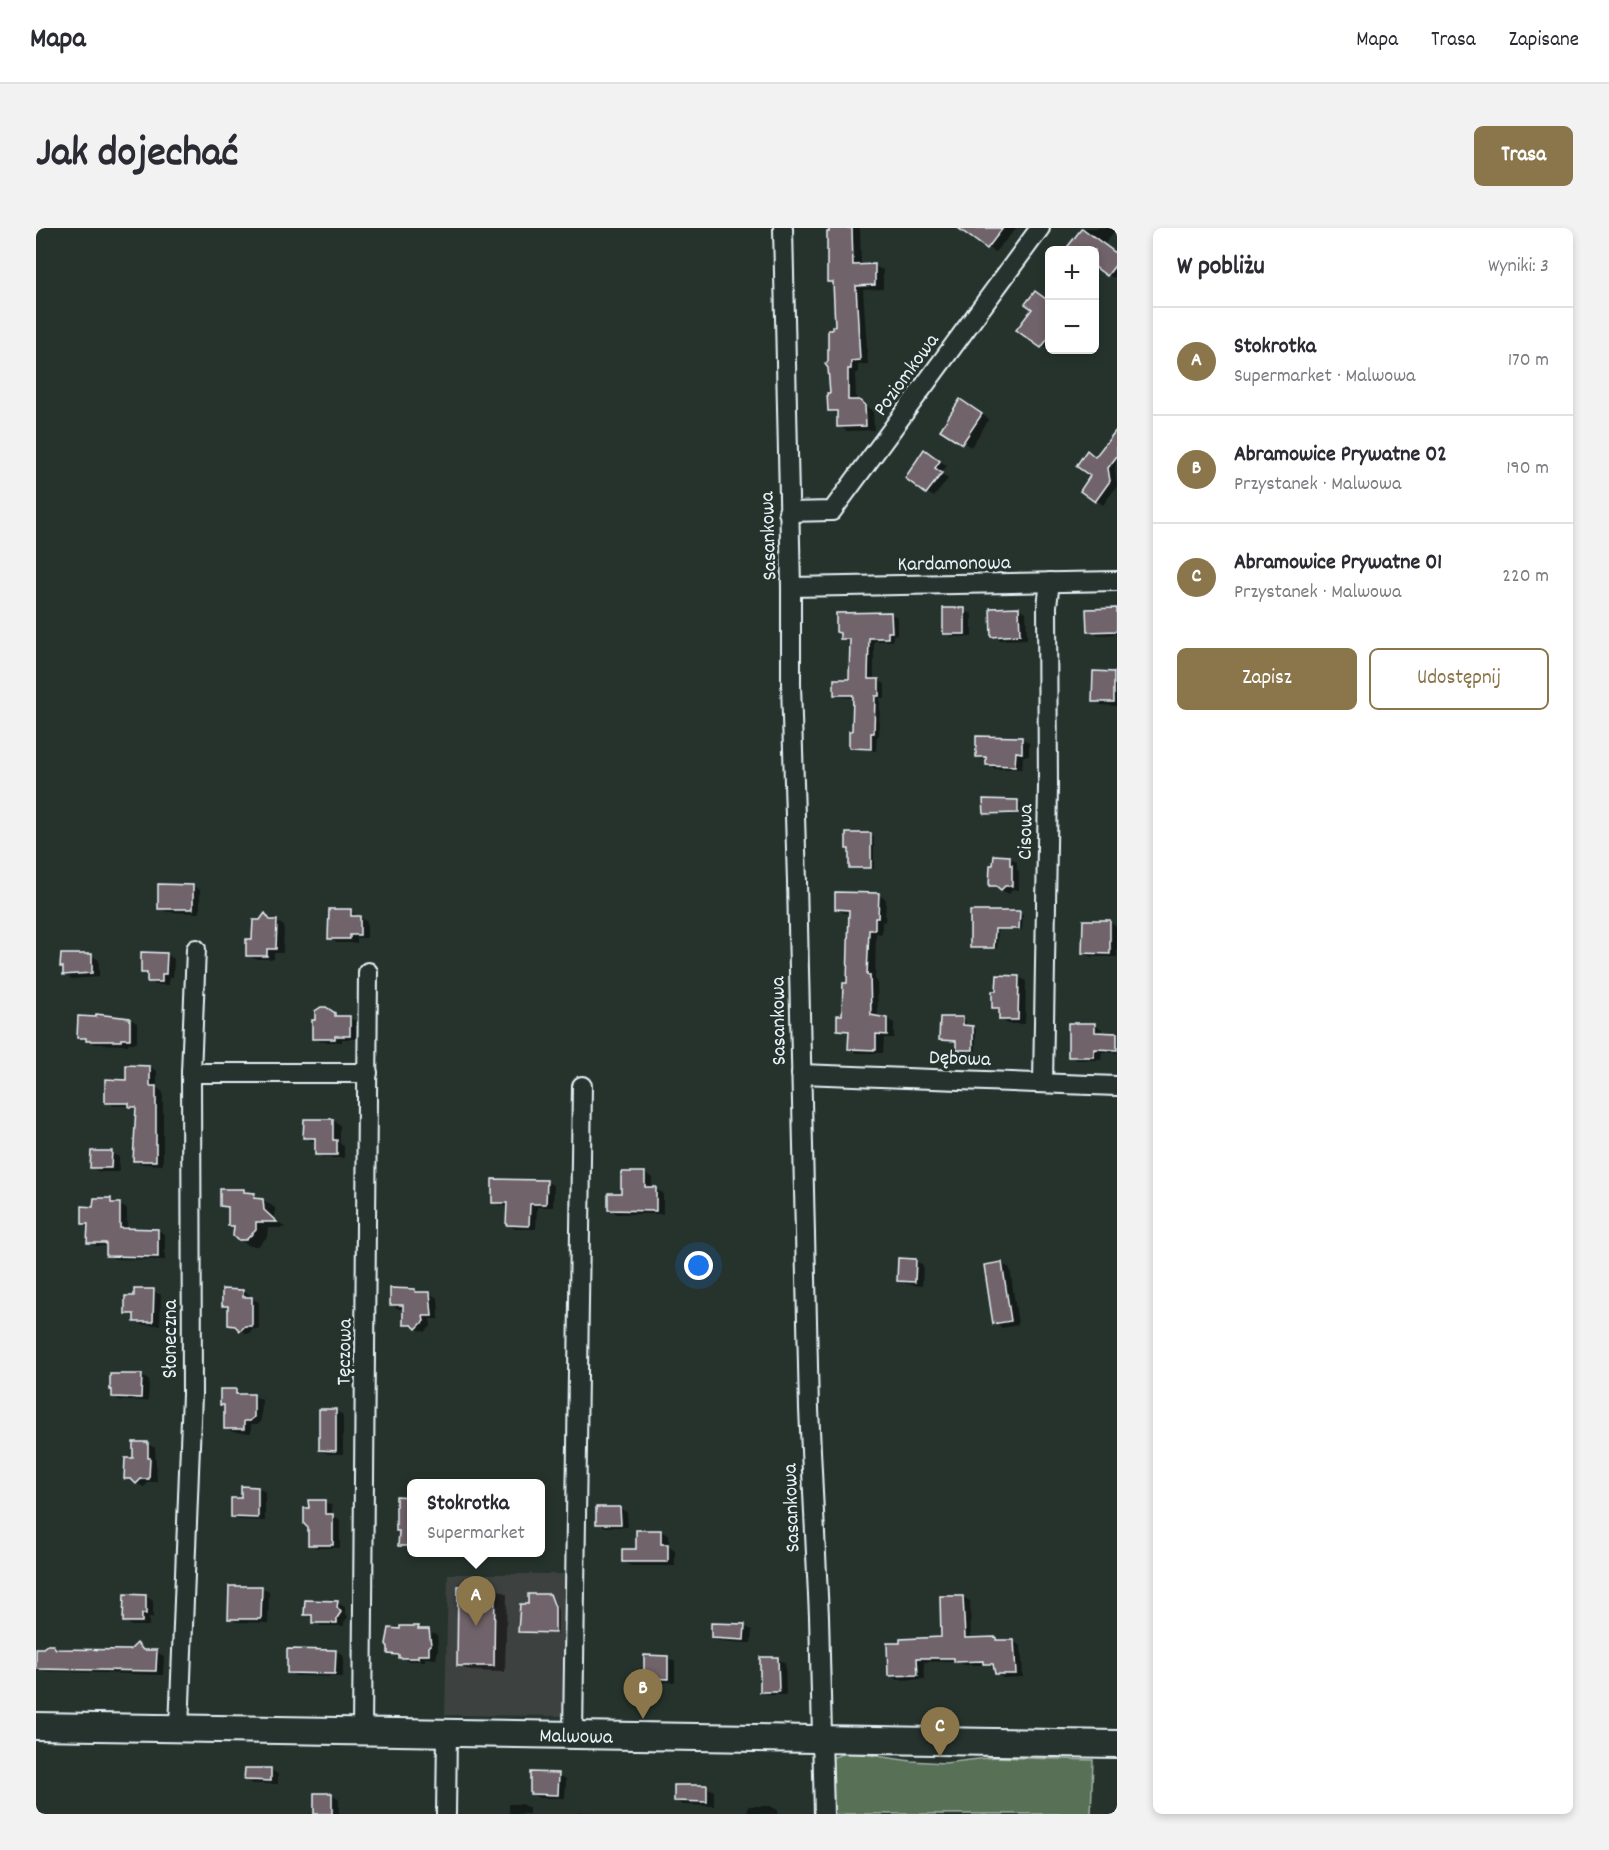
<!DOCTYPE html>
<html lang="pl">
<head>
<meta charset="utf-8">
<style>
	body { margin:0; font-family:Dekko,sans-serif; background:#f2f2f3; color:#2b2b33 }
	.controls { position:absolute; right:18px; top:18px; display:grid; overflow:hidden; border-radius:9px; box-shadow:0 3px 9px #0003 }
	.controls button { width:54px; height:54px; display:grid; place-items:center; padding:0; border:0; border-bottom:2px solid #e1e1e2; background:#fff; color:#2b2b33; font:30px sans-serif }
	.you { position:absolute; left:663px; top:1038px; width:21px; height:21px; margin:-15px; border:4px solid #fff; border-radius:50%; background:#1a73e8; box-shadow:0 0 0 9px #1a73e833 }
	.badge { display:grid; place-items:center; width:39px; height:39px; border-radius:50%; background:#8a764a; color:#fff; font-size:20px; font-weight:700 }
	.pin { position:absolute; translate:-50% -50px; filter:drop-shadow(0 2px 3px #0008) }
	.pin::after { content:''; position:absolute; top:32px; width:21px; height:18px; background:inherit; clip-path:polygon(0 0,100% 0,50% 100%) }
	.popup { position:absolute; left:371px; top:1251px; width:138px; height:78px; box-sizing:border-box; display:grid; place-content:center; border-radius:9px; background:#fff; filter:drop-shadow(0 2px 4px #0005); font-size:20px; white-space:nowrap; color:#7c7c81 }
	.popup b { font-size:22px; color:#2b2b33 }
	.popup::after { content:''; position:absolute; left:50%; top:100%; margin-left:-12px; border:12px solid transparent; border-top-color:#fff }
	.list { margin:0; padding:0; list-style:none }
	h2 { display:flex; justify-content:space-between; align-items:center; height:78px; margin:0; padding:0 24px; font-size:26px }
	h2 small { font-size:20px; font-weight:400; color:#7c7c81 }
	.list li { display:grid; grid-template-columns:39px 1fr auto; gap:18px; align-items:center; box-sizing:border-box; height:108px; padding:0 24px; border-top:2px solid #e1e1e2 }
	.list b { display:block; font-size:22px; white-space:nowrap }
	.list p { margin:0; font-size:20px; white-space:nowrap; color:#7c7c81 }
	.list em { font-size:20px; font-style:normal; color:#7c7c81 }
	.actions { display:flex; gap:12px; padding:18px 24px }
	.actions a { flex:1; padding:14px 0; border:2px solid #8a764a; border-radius:9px; text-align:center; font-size:21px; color:#8a764a }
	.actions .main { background:#8a764a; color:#fff }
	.map { position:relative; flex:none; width:1081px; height:1586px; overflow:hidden; border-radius:9px }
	header { display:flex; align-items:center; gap:36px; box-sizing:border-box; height:84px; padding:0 30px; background:#fff; border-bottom:2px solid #e1e1e2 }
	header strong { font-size:28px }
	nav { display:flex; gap:33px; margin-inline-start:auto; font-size:21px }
	.intro { display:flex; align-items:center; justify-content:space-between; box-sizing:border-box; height:144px; padding:0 36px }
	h1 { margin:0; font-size:42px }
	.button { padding:15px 27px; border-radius:9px; background:#8a764a; color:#fff; font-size:21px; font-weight:700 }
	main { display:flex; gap:36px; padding:0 36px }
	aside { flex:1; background:#fff; border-radius:9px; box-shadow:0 3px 9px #0003 }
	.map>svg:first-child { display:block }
	.built { fill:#3c423f }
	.green { fill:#587054; stroke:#a0b0a6; stroke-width:1.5 }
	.shadow { fill:#0007 }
	.building { fill:#6f6469; stroke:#e8f1f8; stroke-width:1.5 }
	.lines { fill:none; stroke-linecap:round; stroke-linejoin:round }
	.street-casing { stroke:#e8f1f8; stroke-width:22 }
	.secondary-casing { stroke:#e8f1f8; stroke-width:30 }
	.street { stroke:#26332d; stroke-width:18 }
	.secondary { stroke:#26332d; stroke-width:26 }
	.labels { text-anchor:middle; stroke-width:6; stroke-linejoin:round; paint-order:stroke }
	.street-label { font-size:21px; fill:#e8f1f8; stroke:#26332d }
</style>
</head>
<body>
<header>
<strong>Mapa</strong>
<nav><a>Mapa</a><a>Trasa</a><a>Zapisane</a></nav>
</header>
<div class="intro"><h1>Jak dojechać</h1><a class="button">Trasa</a></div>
<main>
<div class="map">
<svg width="1081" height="1586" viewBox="0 0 1081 1586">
	<rect width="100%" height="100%" fill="#26332d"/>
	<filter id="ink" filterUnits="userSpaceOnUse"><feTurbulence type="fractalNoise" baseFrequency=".0167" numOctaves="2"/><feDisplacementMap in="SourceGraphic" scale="12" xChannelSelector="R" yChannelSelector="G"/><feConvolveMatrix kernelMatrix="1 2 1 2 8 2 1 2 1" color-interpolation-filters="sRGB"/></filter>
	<g filter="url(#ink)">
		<!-- built -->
		<polygon class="built" points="412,1346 531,1346 530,1488 409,1487"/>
		<!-- green -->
		<polygon class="green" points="813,1524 875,1533 909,1535 959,1529 1057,1532 1055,1586 797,1586 795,1530"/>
		<!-- shadow -->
		<g class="shadow">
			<polygon points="793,0 824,0 825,38 838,38 847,42 847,61 827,62 832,136 822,137 822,145 819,145 820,173 837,183 838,202 811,203 802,198 802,187 793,182 796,166 794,134 797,103 800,100 799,57 792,53"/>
			<polygon points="940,0 978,0 980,1 959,24 934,7"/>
			<polygon points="1049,0 1081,0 1068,17 1081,27 1081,46 1077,50 1058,37 1058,22 1031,22"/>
			<polygon points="1014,89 1014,115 1009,120 1005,118"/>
			<polygon points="932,178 953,191 935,219 906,202"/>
			<polygon points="1075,211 1081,215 1079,244 1081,258 1067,277 1060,272 1056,248 1061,230"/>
			<polygon points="896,227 911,238 905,245 912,251 898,269 891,265"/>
			<polygon points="983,380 990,384 991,411 964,412 957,408"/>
			<polygon points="928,382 936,386 936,409 916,409 908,405"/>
			<polygon points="1081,382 1081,406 1060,407 1053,403 1052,383"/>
			<polygon points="855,386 861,389 861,406 857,407 857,413 838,413 838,453 843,453 849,456 849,470 844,470 843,508 841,508 840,523 820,521 814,518 817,505 818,470 805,469 799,466 814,453 815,413 805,410"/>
			<polygon points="1078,445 1081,447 1081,478 1065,477 1058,473"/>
			<polygon points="986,510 993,515 993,528 987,528 986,541 959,541 952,536 952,533 941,528"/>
			<polygon points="981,573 985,575 985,586 952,587 949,586"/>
			<polygon points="834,607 838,609 838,641 818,641 815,639 815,623 811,621"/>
			<polygon points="973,629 981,634 981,642 983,643 983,662 977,661 973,666 955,657"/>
			<polygon points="157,658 164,662 164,685 131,684 123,680"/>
			<polygon points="842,667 850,671 849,694 846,693 846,706 840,705 839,751 841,753 842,790 851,791 858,795 858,810 848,810 847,825 821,825 814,820 814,806 802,801 807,789 812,756 814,685 808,685 800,680"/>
			<polygon points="314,683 331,694 331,710 321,710 321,715 301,715 294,710"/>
			<polygon points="936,684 983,685 987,687 986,702 962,702 961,721 938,721 935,719"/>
			<polygon points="230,687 248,698 247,725 238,725 238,731 219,731 211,727 224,693"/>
			<polygon points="1048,693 1074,694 1081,698 1081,729 1055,729 1048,724"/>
			<polygon points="130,726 138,731 137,749 133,749 133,757 120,757 113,753 113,748 106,744"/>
			<polygon points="56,728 63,732 63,749 36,751 28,746 28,740 26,738"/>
			<polygon points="983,749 990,753 989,796 972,796 964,791 964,784 957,779 962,764"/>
			<polygon points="290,781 305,790 314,790 321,794 321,811 306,811 306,814 285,814 277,810 280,793"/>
			<polygon points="94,791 101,795 101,815 92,815 92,817 59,816 42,809"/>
			<polygon points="927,791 930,793 930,799 940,801 940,823 925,823 922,821 922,814 905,812"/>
			<polygon points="1058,797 1066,801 1066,806 1081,806 1081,825 1066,824 1065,832 1041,832 1033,828"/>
			<polygon points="114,839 121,843 121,860 127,864 127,937 106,936 98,932 102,883 94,878 78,878 70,874 92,854"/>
			<polygon points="297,892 304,897 304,916 308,918 308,930 288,930 281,926 281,913 276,913 268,909"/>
			<polygon points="75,925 83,929 83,944 63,944 56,939"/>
			<polygon points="609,945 616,950 616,960 627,965 627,986 581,986 574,981"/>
			<polygon points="510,953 518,958 517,979 501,979 500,1001 479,1001 472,996 472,978 465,978 458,974"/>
			<polygon points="208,963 218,966 239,980 239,990 249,1000 232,1000 231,1009 222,1018 214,1018 202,1011 199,1000 194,997 194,982 185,978"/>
			<polygon points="75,972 91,981 91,1002 122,1002 129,1007 129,1032 79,1031 72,1027 72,1018 60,1018 53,1014 53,999 47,995 59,980"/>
			<polygon points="880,1033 887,1037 886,1058 870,1056 863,1052"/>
			<polygon points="966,1036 974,1040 982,1097 966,1100 958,1095"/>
			<polygon points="378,1062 385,1066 394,1066 402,1070 403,1091 394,1091 395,1098 389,1104 368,1096 368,1081 363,1081 355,1077"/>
			<polygon points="117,1063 125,1067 124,1097 107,1097 99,1093 99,1089 90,1085"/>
			<polygon points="207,1063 214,1067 214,1070 223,1074 223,1101 217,1101 212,1106 193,1097 194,1080 187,1077"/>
			<polygon points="105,1148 113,1152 112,1173 85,1173 77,1168"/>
			<polygon points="186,1163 200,1163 208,1167 218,1168 226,1172 225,1194 222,1196 215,1196 215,1205 197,1204 190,1200 190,1179 185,1177"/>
			<polygon points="300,1183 307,1187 307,1226 292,1226 284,1222"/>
			<polygon points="112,1216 119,1220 121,1254 113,1254 108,1259 90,1250 98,1232"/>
			<polygon points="222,1260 229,1264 229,1293 204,1292 196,1288 207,1272"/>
			<polygon points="362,1270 376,1270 376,1321 364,1317 364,1304 361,1302"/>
			<polygon points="289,1274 296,1278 296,1287 304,1292 304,1320 281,1320 273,1316"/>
			<polygon points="584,1280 591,1285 592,1299 569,1299 562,1295"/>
			<polygon points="602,1303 625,1303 633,1308 633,1318 639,1322 639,1338 595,1338 587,1333 602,1322"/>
			<polygon points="424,1359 459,1360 471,1366 469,1444 434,1443 422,1437"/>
			<polygon points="225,1360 233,1364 232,1395 201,1394 194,1390"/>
			<polygon points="89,1368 110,1368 117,1373 117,1390 113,1390 113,1398 96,1398 88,1393"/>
			<polygon points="513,1368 517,1370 522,1382 522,1406 487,1405 484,1403 493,1378"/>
			<polygon points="927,1369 934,1373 935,1411 960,1411 965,1414 977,1413 985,1418 987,1449 967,1450 960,1445 959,1439 951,1437 927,1437 920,1433 888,1434 889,1451 861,1452 854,1447 907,1410"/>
			<polygon points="301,1375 309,1379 309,1384 312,1389 308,1394 308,1398 285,1398 270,1386"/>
			<polygon points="708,1398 716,1402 715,1415 684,1414 676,1409"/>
			<polygon points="382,1400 401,1407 402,1421 400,1431 389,1430 389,1433 372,1433 354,1426"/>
			<polygon points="101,1417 111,1424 120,1424 128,1428 127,1447 0,1443 0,1422 16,1419 23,1422 95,1424"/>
			<polygon points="300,1423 307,1427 307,1449 260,1448 252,1444"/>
			<polygon points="632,1430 639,1434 639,1454 617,1454 610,1449"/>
			<polygon points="742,1431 749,1435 750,1467 733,1467 725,1463"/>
			<polygon points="235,1542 242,1546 242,1556 217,1556 210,1551"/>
			<polygon points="522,1546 530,1551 529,1570 503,1570 495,1565"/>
			<polygon points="671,1559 678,1563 678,1578 647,1577 639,1572"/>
			<polygon points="296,1566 303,1571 303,1586 280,1586"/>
			<polygon points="473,1576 485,1576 493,1580 493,1586 473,1586"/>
			<polygon points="712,1578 734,1578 742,1582 741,1586 711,1586"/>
			<polygon points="543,1584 556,1585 559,1586 543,1586"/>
		</g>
		<!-- building -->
		<g class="building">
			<polygon points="793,0 816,0 817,37 839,36 839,57 820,58 824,132 815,133 815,141 812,141 812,172 823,172 829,177 830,198 801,199 801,183 792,183 791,165 794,165 792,140 789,136 792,133 792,102 796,102 796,98 799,98 797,54 791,54 791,4 793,4"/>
			<polygon points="922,0 967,0 951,21"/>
			<polygon points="1046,0 1081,26 1081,35 1071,48 1059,39 1059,22 1029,22"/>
			<polygon points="999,63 1014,74 1014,108 1005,120 980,102 996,81 989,76"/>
			<polygon points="924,171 946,186 926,216 904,202"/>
			<polygon points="1081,201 1081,228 1072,240 1074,253 1059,274 1044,263 1054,248 1040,238 1051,222 1059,229"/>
			<polygon points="888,221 904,233 899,240 906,245 890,266 869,250"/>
			<polygon points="983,379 984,407 955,409 954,380"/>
			<rect x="907" y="380" width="22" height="26"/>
			<polygon points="1081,380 1081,403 1051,404 1050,381"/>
			<polygon points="855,384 856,404 852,404 852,410 833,410 832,451 843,451 843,468 839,468 838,505 835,505 835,521 815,520 813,519 813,503 816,503 817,467 798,467 798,451 813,451 814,411 804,411 804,405 800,404 800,385"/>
			<polygon points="1057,443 1078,444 1078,474 1056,474"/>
			<polygon points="940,508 986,509 986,525 980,524 979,538 950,537 950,529 940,529"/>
			<polygon points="947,571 982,572 982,585 948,586"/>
			<polygon points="810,605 835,605 835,640 813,640 813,621 810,621"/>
			<polygon points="958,627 974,628 974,637 976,637 976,658 969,658 965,662 960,658 953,658 954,637 957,637"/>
			<polygon points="122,656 157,657 157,681 122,681"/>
			<polygon points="799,664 843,665 842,690 839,690 839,702 833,702 831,747 834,747 835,787 851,790 851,807 840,806 840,822 812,821 813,803 801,802 801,787 806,787 807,755 811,755 813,682 799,681"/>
			<polygon points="293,681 315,681 315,688 324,688 324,707 314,707 314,711 292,711"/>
			<polygon points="934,683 984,683 983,701 959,701 958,720 934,720"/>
			<polygon points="229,685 234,692 241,692 240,721 231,721 231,728 210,728 210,711 216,711 217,692 224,692"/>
			<polygon points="1047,692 1074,692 1074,726 1046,725"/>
			<polygon points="105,724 131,725 130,746 126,746 126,754 111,754 111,745 105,745"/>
			<polygon points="25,726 56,726 56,745 27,747 27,739 24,739"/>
			<polygon points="961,747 983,748 982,792 963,792 963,780 956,780 956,763 960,763"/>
			<polygon points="285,779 290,779 299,785 299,788 314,788 314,808 299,808 299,811 276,811 276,792 279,792 279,783"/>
			<polygon points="60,786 94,790 94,811 85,811 85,813 50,813 50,810 41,810 42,788 60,789"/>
			<polygon points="904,789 927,789 927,797 937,798 937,822 920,822 920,813 903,812"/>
			<polygon points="1032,795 1059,795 1059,804 1081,805 1081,822 1058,821 1058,829 1032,829"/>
			<polygon points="90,837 114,838 114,858 120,858 120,933 97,933 100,879 93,879 93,875 69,875 69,851 90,852"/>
			<polygon points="268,891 297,891 297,912 301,912 301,927 279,927 279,910 267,910"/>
			<polygon points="55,923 76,923 75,940 54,940"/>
			<polygon points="585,944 609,944 609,959 620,959 620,983 572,982 572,965 585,965"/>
			<polygon points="456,951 511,952 510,976 494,976 493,998 470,997 471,975 456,975"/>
			<polygon points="184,961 208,961 208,964 219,965 218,970 227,971 228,982 241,994 220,994 220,1002 210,1012 201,1012 197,1008 198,998 192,998 192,979 184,978"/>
			<polygon points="58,970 75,970 75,975 84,975 84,1000 122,1001 122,1029 70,1028 70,1015 51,1015 52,996 46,996 46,978 57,979"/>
			<polygon points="862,1030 880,1031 879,1054 861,1053"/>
			<polygon points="966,1034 975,1093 957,1096 948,1037"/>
			<polygon points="354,1060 379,1061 379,1064 394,1064 396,1088 387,1088 388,1093 380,1101 376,1097 367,1097 367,1077 354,1077"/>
			<polygon points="98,1061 118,1061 117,1094 98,1094 98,1086 89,1086 89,1068 98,1068"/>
			<polygon points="186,1061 207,1062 207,1069 216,1069 216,1098 209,1098 204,1103 199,1098 192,1097 192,1078 186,1078"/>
			<polygon points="74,1146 106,1146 105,1170 76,1169 76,1162 74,1162"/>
			<polygon points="184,1161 200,1161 200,1166 218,1166 218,1189 214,1193 208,1193 208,1201 188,1201 188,1177 184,1177"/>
			<polygon points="283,1181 300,1181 300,1223 283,1222"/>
			<polygon points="97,1214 112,1214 112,1230 114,1230 113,1251 105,1251 100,1256 95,1251 88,1251 89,1230 97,1230"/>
			<polygon points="205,1258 222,1259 222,1290 195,1289 195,1270 205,1270"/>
			<polygon points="360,1268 375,1269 375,1318 362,1318 363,1303 360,1303"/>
			<polygon points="272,1272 289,1272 289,1286 297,1286 297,1317 272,1317 272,1300 268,1296 268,1280 273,1280"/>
			<polygon points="560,1279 584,1279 585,1296 560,1296"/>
			<polygon points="600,1302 625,1302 625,1316 632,1316 632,1334 586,1334 586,1321 600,1321"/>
			<polygon points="193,1358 226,1358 225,1391 192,1391"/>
			<polygon points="422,1358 459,1358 458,1438 421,1438"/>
			<polygon points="88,1366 110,1367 110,1386 106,1386 106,1394 87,1394"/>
			<polygon points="492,1366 514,1366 519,1379 519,1405 482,1404 484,1376 492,1376"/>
			<polygon points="904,1368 927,1368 929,1410 960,1409 960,1412 978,1412 980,1446 959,1446 957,1436 947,1436 947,1433 918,1434 918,1430 881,1430 882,1447 852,1448 851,1415 864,1415 864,1411 905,1409"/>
			<polygon points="269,1372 302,1373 301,1379 305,1384 301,1390 301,1395 276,1395 276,1387 268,1387"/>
			<polygon points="675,1395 709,1396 708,1412 675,1410"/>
			<polygon points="364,1398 383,1398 382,1401 393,1401 395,1417 393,1419 393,1427 382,1427 382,1430 363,1430 363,1427 352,1426 352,1419 350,1416 353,1400 364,1401"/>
			<polygon points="101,1415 107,1422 121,1422 120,1443 0,1441 0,1420 7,1420 11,1417 17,1417 20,1421 94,1422"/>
			<polygon points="251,1421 300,1422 299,1446 251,1445"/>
			<polygon points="608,1427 632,1428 632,1451 608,1450"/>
			<polygon points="724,1429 742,1429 743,1464 724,1464"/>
			<polygon points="209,1540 235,1540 235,1553 208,1552"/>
			<polygon points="494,1544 523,1545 522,1567 494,1566"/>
			<polygon points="638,1557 671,1557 671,1574 638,1573"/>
			<rect x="278" y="1565" width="18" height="21"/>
		</g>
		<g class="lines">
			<defs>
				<g id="street">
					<polyline points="747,0 755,359 755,456 761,654 773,1181 783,1388 788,1586"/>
					<polyline points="752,284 796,283 1004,0"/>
					<polyline points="755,359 1081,353"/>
					<polyline points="155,845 332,845"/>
					<polyline points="765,846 1081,858"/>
					<polyline points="1007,855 1012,558 1011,378 1014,354"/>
					<polyline points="143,1501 156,1166 155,845 160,721"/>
					<polyline points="326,1504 332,744"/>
					<polyline points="537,1507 546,858"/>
					<polyline points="410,1586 411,1505"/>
				</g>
				<polyline id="secondary" points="0,1498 1081,1516"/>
			</defs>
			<!-- street casing -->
			<use href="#street" class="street-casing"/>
			<!-- secondary casing -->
			<use href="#secondary" class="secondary-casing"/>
			<!-- street -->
			<use href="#street" class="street"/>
			<!-- secondary -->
			<use href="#secondary" class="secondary"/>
		</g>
	</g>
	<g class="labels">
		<!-- street labels -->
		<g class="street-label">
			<text transform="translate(869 146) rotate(-54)" y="7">Poziomkowa</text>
			<text transform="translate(731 308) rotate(-92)" y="7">Sasankowa</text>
			<text transform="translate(918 334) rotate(-1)" y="7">Kardamonowa</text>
			<text transform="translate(988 604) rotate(-89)" y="7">Cisowa</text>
			<text transform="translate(741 793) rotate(-91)" y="7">Sasankowa</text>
			<text transform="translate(924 829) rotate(2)" y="7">Dębowa</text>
			<text transform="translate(133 1111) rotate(-90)" y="7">Słoneczna</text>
			<text transform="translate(307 1124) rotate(-89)" y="7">Tęczowa</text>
			<text transform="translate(754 1280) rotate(-92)" y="7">Sasankowa</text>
			<text transform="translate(540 1507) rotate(1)" y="7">Malwowa</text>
		</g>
	</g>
</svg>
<div class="controls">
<button>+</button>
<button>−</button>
</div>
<div class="you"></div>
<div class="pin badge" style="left:440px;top:1398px">A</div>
<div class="popup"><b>Stokrotka</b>Supermarket</div>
<div class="pin badge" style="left:607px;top:1491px">B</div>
<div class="pin badge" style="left:904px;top:1529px">C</div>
</div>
<aside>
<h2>W pobliżu<small>Wyniki: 3</small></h2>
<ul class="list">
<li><span class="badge">A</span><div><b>Stokrotka</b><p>Supermarket · Malwowa</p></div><em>170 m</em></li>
<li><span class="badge">B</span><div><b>Abramowice Prywatne 02</b><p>Przystanek · Malwowa</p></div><em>190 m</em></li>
<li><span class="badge">C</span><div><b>Abramowice Prywatne 01</b><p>Przystanek · Malwowa</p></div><em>220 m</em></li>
</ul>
<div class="actions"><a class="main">Zapisz</a><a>Udostępnij</a></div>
</aside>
</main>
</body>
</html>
